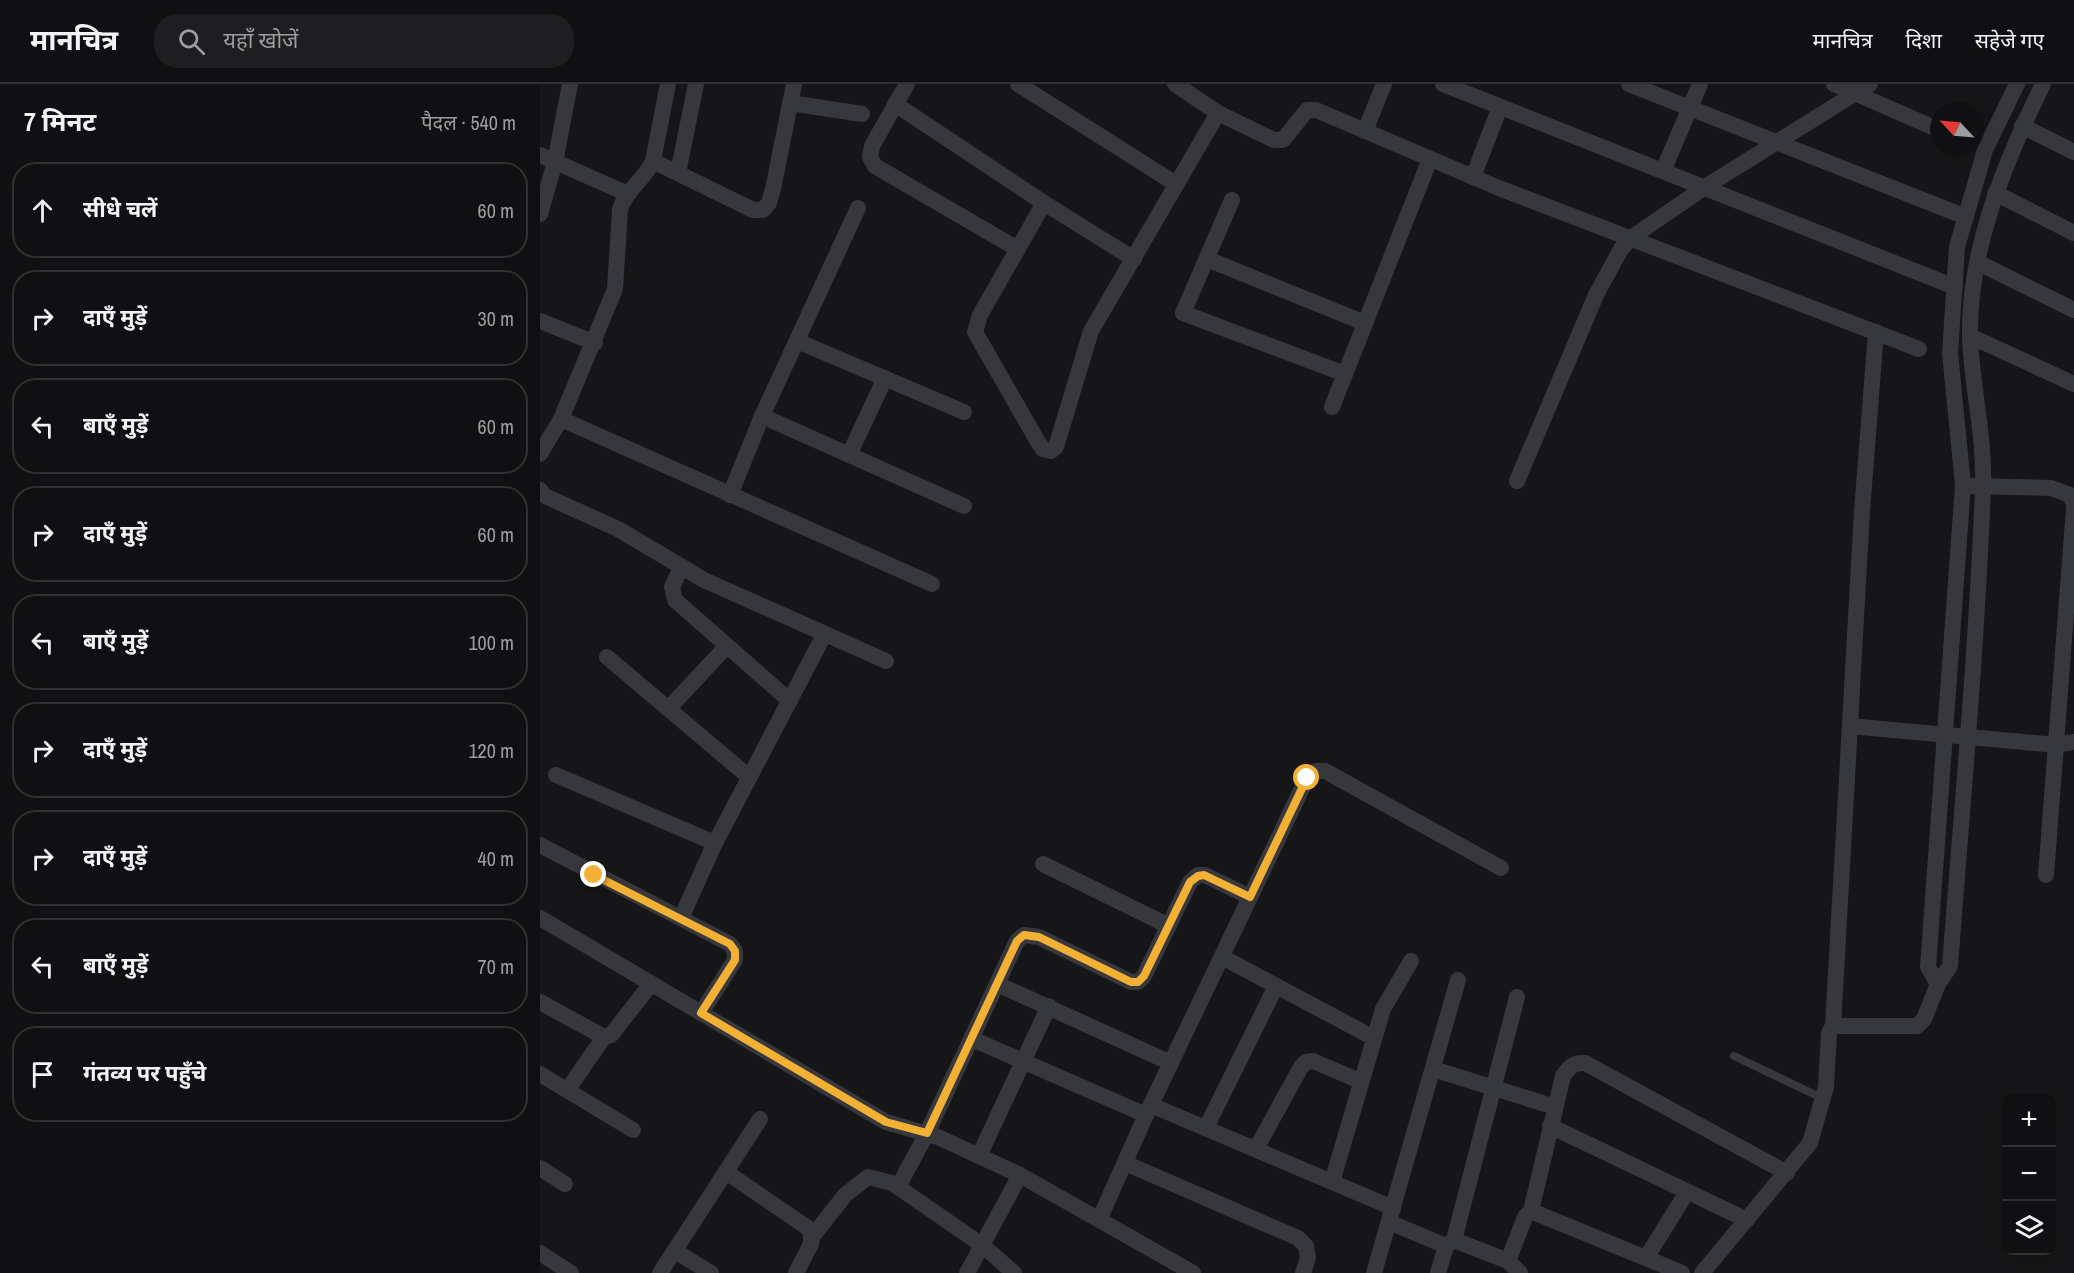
<!DOCTYPE html>
<html lang="hi">
<head>
<meta charset="utf-8">
<style>
	body { margin:0; font-family:"Archivo Narrow","Noto Sans Devanagari",sans-serif; background:#1e1e20; color:#f1f3f6 }
	.controls { position:absolute; right:18px; bottom:18px; display:grid; overflow:hidden; border-radius:12px; box-shadow:0 6px 24px #0002 }
	.controls button { width:54px; height:54px; display:grid; place-items:center; padding:0; border:0; border-bottom:2px solid #303032; background:#101012; color:#f1f3f6; font:30px sans-serif }
	.compass { position:absolute; left:1390px; top:18px; width:54px; height:54px; border-radius:50%; background:#101012; box-shadow:0 6px 24px #0002; rotate:296deg }
	.stop { position:absolute; width:18px; height:18px; margin:-14px; border:4px solid #f2b134; border-radius:50%; background:#fff }
	.stop.end { background:#f2b134; border-color:#fff; box-shadow:0 2px 6px #0008 }
	.list { margin:0; padding:0; list-style:none }
	h2 { display:flex; justify-content:space-between; align-items:center; height:78px; margin:0; padding:0 24px; font-size:26px }
	h2 small { font-size:20px; font-weight:400; color:#9c9d9f }
	.list li { display:grid; grid-template-columns:39px 1fr auto; gap:18px; align-items:center; box-sizing:border-box; height:96px; margin:0 12px 12px; padding:0 12px; border:2px solid #303032; border-radius:24px }
	.list b { display:block; font-size:22px; white-space:nowrap }
	.list em { font-size:20px; font-style:normal; color:#9c9d9f }
	.icon { flex:none; width:33px; height:33px; fill:none; stroke:currentColor; stroke-width:2; stroke-linecap:round; stroke-linejoin:round }
	.map { position:relative; flex:none; width:1534px; height:1189px; overflow:hidden }
	header { display:flex; align-items:center; gap:36px; box-sizing:border-box; height:84px; padding:0 30px; background:#101012; border-bottom:2px solid #303032 }
	header strong { font-size:28px }
	nav { display:flex; gap:33px; margin-inline-start:auto; font-size:21px }
	.search { width:420px; height:54px; background:#1e1e20; display:flex; align-items:center; gap:15px; box-sizing:border-box; padding:0 21px; border-radius:24px; color:#9c9d9f; font-size:22px }
	main { display:flex }
	aside { flex:1; background:#101012 }
	.map>svg:first-child { display:block }
	.lines { fill:none; stroke-linecap:round; stroke-linejoin:round }
	.lane { stroke:#37383d; stroke-width:8 }
	.street { stroke:#37383d; stroke-width:16 }
	.route { stroke:#f2b134; stroke-width:8 }
</style>
</head>
<body>
<header>
<strong>मानचित्र</strong>
<div class="search"><svg class="icon" aria-label="search" viewBox="0 0 24 24"><circle cx="10" cy="10" r="6"/><path d="M15 15l6 6"/></svg>यहाँ खोजें</div>
<nav><a>मानचित्र</a><a>दिशा</a><a>सहेजे गए</a></nav>
</header>
<main>
<aside>
<h2>7 मिनट<small>पैदल · 540 m</small></h2>
<ul class="list">
<li><svg class="icon" aria-label="ahead" viewBox="0 0 24 24"><path d="M12 20V5M6 11l6-6 6 6"/></svg><div><b>सीधे चलें</b></div><em>60 m</em></li>
<li><svg class="icon" aria-label="right" viewBox="0 0 24 24"><path d="M7 20v-9h11M14 6l5 5-5 5"/></svg><div><b>दाएँ मुड़ें</b></div><em>30 m</em></li>
<li><svg class="icon" aria-label="left" viewBox="0 0 24 24"><path d="M17 20v-9H6M10 6l-5 5 5 5"/></svg><div><b>बाएँ मुड़ें</b></div><em>60 m</em></li>
<li><svg class="icon" aria-label="right" viewBox="0 0 24 24"><path d="M7 20v-9h11M14 6l5 5-5 5"/></svg><div><b>दाएँ मुड़ें</b></div><em>60 m</em></li>
<li><svg class="icon" aria-label="left" viewBox="0 0 24 24"><path d="M17 20v-9H6M10 6l-5 5 5 5"/></svg><div><b>बाएँ मुड़ें</b></div><em>100 m</em></li>
<li><svg class="icon" aria-label="right" viewBox="0 0 24 24"><path d="M7 20v-9h11M14 6l5 5-5 5"/></svg><div><b>दाएँ मुड़ें</b></div><em>120 m</em></li>
<li><svg class="icon" aria-label="right" viewBox="0 0 24 24"><path d="M7 20v-9h11M14 6l5 5-5 5"/></svg><div><b>दाएँ मुड़ें</b></div><em>40 m</em></li>
<li><svg class="icon" aria-label="left" viewBox="0 0 24 24"><path d="M17 20v-9H6M10 6l-5 5 5 5"/></svg><div><b>बाएँ मुड़ें</b></div><em>70 m</em></li>
<li><svg class="icon" aria-label="arrive" viewBox="0 0 24 24"><path d="M6 21V4h12l-3 4 3 4H6"/></svg><div><b>गंतव्य पर पहुँचे</b></div></li>
</ul>
</aside>
<div class="map">
<svg width="1534" height="1189" viewBox="0 0 1534 1189">
	<rect width="100%" height="100%" fill="#161618"/>
	<g class="lines">
		<!-- lane -->
		<polyline class="lane" points="1194,972 1284,1015"/>
		<!-- street -->
		<g class="street">
			<polyline points="367,0 332,62 330,73 335,82 476,164"/>
			<polyline points="478,0 636,100"/>
			<polyline points="635,0 678,29 734,56 743,56 767,26 776,26 959,104 1379,265"/>
			<polyline points="903,0 1415,203"/>
			<polyline points="1089,0 1426,133"/>
			<polyline points="1294,0 1399,46"/>
			<polyline points="250,19 322,30"/>
			<polyline points="355,20 504,119 594,175"/>
			<polyline points="1482,42 1534,68"/>
			<polyline points="825,47 844,0"/>
			<polyline points="0,71 88,110"/>
			<polyline points="113,77 213,126 223,126 229,119 233,105 254,0"/>
			<polyline points="1123,87 1160,0"/>
			<polyline points="138,89 156,0"/>
			<polyline points="933,93 960,23"/>
			<polyline points="1455,109 1534,149"/>
			<polyline points="692,116 643,229 805,290"/>
			<polyline points="504,119 440,231 435,248 498,358 503,365 511,367 516,363 551,247 678,29"/>
			<polyline points="0,130 15,78 30,0"/>
			<polyline points="667,175 825,239"/>
			<polyline points="1437,178 1534,226"/>
			<polyline points="0,237 55,259"/>
			<polyline points="1430,252 1534,300"/>
			<polyline points="257,257 424,328"/>
			<polyline points="792,323 890,75"/>
			<polyline points="222,332 424,422"/>
			<polyline points="21,335 392,500"/>
			<path d="M0 370 21 335 75 205 80 125C86 106 105 95 113 77L128 0"/>
			<polyline points="309,371 345,294"/>
			<polyline points="977,397 1056,211 1081,165 1091,154 1165,103 1330,0"/>
			<polyline points="1432,402 1511,404 1530,411 1534,420"/>
			<polyline points="0,406 5,412 78,445 164,496 346,577"/>
			<polyline points="190,411 222,332 318,124"/>
			<polyline points="141,484 132,503 135,516 250,617"/>
			<polyline points="67,573 209,693"/>
			<polyline points="128,625 186,563"/>
			<polyline points="1310,642 1516,661 1534,658"/>
			<polyline points="16,691 175,759"/>
			<polyline points="0,761 190,860 195,867 195,876 161,929"/>
			<polyline points="503,780 629,842"/>
			<polyline points="1506,791 1534,424"/>
			<polyline points="0,834 346,1038 398,1053 480,1091 653,1189"/>
			<polyline points="141,834 175,759 284,551"/>
			<polyline points="682,873 834,954"/>
			<polyline points="457,900 631,979"/>
			<polyline points="1398,900 1388,883 1423,401 1410,269 1417,163 1445,66 1477,0"/>
			<polyline points="0,918 64,953 71,951 111,900"/>
			<polyline points="1293,942 1322,427 1336,248"/>
			<polyline points="432,955 606,1031"/>
			<polyline points="893,985 1015,1023"/>
			<polyline points="0,990 93,1046"/>
			<polyline points="28,1005 64,953"/>
			<polyline points="611,1021 853,1124"/>
			<polyline points="1010,1042 1207,1136"/>
			<polyline points="666,1044 736,902"/>
			<polyline points="716,1065 761,983 766,978 773,977 820,997"/>
			<polyline points="439,1072 509,922"/>
			<polyline points="585,1079 758,1154 766,1162 768,1174 763,1189"/>
			<polyline points="0,1084 25,1100"/>
			<polyline points="186,1088 271,1146 271,1160 256,1189"/>
			<polyline points="792,1098 843,925 871,877"/>
			<polyline points="358,1103 387,1049 477,857 484,851 499,853 591,898 598,898 604,892 650,798 658,791 665,791 710,813"/>
			<path d="M991 1127 1023 992C1029 983 1034 978 1045 979L1247 1089"/>
			<polyline points="559,1136 606,1031 767,694 776,687 785,687 961,784"/>
			<polyline points="849,1138 906,1162"/>
			<polyline points="272,1153 305,1111 328,1093 352,1099 442,1161 474,1189"/>
			<polyline points="914,1156 977,913"/>
			<polyline points="135,1167 171,1189"/>
			<polyline points="0,1169 31,1189"/>
			<polyline points="1106,1174 1147,1108"/>
			<polyline points="968,1177 980,1189"/>
			<polyline points="120,1189 220,1035"/>
			<polyline points="427,1189 480,1091"/>
			<polyline points="834,1189 918,896"/>
			<polyline points="898,1189 906,1162 914,1156 968,1177 985,1133 991,1127 1142,1189"/>
			<path d="M1162 1189 1270 1059 1286 1003 1289 949 1293 942H1377L1384 935 1398 900 1410 882C1422 723 1437 563 1443 403 1445 353 1432 304 1430 254 1428 166 1465 78 1503 0"/>
		</g>
	</g>
	<g class="lines">
		<!-- route -->
		<polyline class="route" points="54,791 190,860 195,867 195,876 161,929 346,1038 387,1049 477,857 484,851 499,853 591,898 598,898 604,892 650,798 658,792 664,791 710,813 767,694"/>
	</g>
</svg>
<div class="controls">
<button>+</button>
<button>−</button>
<button><svg class="icon" aria-label="layers" viewBox="0 0 24 24"><path d="M12 4l9 5-9 5-9-5zM3 14l9 5 9-5"/></svg></button>
</div>
<svg class="compass" viewBox="-18 -18 36 36"><path d="M0-13l5 13h-10z" fill="#e53935"/><path d="M0 13l5-13h-10z" fill="#9c9d9f"/></svg>
<div class="stop" style="left:767px;top:694px"></div>
<div class="stop end" style="left:54px;top:791px"></div>
</div>
</main>
</body>
</html>
